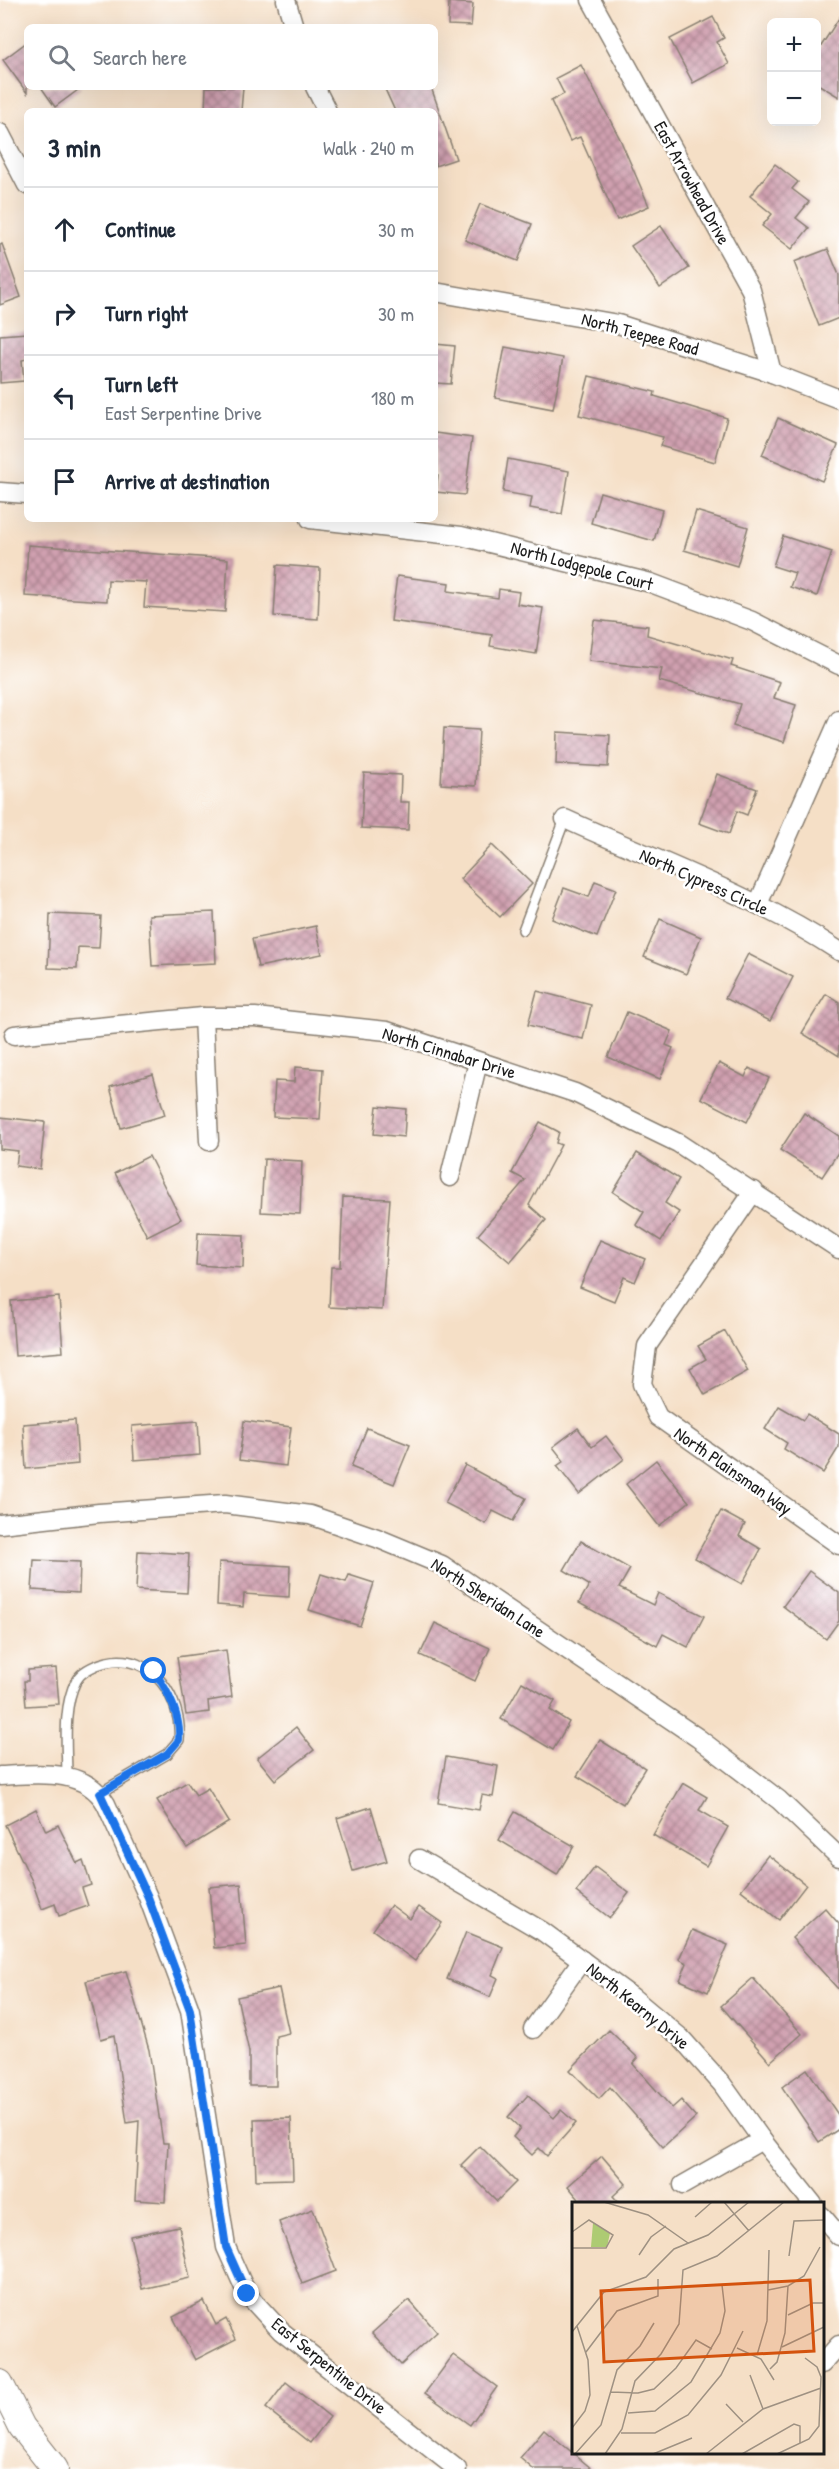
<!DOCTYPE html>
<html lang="en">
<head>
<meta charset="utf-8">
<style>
	body { margin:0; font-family:"Patrick Hand",sans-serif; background:#f2f2f3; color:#1f2937 }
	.controls { position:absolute; right:18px; top:18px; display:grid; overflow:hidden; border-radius:9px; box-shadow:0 6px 24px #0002 }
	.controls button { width:54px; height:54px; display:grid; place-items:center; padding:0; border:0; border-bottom:2px solid #e0e1e3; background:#fff; color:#1f2937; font:30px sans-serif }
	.stop { position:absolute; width:18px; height:18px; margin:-14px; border:4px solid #1a73e8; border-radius:50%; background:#fff }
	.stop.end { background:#1a73e8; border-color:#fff; box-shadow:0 2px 6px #0008 }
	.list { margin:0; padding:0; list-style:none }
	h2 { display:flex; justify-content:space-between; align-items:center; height:78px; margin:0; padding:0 24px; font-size:26px }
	h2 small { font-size:20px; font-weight:400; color:#747a83 }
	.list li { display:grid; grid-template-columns:39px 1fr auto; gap:18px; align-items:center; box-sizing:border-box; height:84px; padding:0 24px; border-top:2px solid #e0e1e3 }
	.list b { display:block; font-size:22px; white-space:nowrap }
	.list p { margin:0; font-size:20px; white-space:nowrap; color:#747a83 }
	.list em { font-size:20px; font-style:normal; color:#747a83 }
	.icon { flex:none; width:33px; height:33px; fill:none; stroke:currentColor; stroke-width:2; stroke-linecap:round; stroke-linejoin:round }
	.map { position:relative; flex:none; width:839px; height:2469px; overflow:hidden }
	.search { position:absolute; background:#fff; box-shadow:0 6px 24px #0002; left:24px; top:24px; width:414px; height:66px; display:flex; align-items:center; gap:15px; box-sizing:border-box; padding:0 21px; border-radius:9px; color:#747a83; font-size:22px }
	.panel { position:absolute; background:#fff; box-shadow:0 6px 24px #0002; left:24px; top:108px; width:414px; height:414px; border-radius:9px }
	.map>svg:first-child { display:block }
	.building { fill:url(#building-cross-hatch) }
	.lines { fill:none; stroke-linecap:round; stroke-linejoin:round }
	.lane-casing { stroke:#887e71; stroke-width:12 }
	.street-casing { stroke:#887e71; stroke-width:21 }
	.secondary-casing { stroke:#887e71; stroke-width:28 }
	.lane { stroke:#fff; stroke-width:9 }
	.street { stroke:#fff; stroke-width:18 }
	.secondary { stroke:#fff; stroke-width:26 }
	.route { stroke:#1a73e8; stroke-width:8 }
	.labels { text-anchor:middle; stroke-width:5; stroke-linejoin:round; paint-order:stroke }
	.street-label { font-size:18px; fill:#1c1c1c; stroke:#fff }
	.inset-road { fill:none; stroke:#9e9182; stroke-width:1.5 }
	.view { fill:#d4530e; fill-opacity:0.15; stroke:#d4530e; stroke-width:3 }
	.inset-edge { fill:none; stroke:#1c1c1c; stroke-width:3 }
</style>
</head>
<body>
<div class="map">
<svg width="839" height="2469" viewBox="0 0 839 2469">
	<defs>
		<pattern id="building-cross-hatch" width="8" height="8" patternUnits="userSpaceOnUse" patternTransform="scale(1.5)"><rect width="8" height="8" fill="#d0a0b0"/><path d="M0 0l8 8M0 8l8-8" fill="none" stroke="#a8828e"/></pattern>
	</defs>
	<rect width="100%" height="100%" fill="#fff"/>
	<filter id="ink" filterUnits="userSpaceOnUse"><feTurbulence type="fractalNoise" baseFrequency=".0167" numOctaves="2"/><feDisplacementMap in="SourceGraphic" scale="12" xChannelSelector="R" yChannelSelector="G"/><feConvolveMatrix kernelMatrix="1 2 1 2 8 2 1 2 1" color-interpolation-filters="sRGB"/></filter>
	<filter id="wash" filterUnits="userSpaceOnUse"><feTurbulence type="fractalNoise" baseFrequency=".008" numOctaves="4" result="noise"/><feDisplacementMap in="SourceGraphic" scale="24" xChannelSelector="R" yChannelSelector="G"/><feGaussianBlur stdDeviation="1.35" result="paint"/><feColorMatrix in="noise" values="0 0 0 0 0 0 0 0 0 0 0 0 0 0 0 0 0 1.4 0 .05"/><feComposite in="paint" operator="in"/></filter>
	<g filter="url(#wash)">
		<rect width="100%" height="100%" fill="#f5dfc6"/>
		<g id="blocks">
			<!-- building -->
			<g class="building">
				<polygon points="449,2 473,4 471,26 448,25"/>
				<polygon points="713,17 724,38 717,42 729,64 693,83 670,39"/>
				<polygon points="839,18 839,97 816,83 816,54"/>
				<polygon points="27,42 27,93 3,60"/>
				<polygon points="581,65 620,139 649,206 617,220 580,137 570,141 551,101 564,94 556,78"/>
				<polygon points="41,87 82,87 55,107"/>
				<polygon points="206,87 243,87 241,111 205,111"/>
				<polygon points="384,87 431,87 456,159 435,166 435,111 395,111"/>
				<polygon points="775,164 798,182 792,189 809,202 796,218 809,228 792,249 762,226 772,214 750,196"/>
				<polygon points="480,204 532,224 518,261 465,240"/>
				<polygon points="661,226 689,268 660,288 631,246"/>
				<polygon points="2,244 21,297 0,305 0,245"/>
				<polygon points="828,249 839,275 839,318 819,326 794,262"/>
				<polygon points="27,333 27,359 22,360 24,381 0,383 0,335"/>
				<polygon points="435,344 455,346 451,384 435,383"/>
				<polygon points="505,347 563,358 553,409 495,398"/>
				<polygon points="589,376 655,392 654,396 727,418 715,462 660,446 663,437 579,415"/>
				<polygon points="778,418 838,445 822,481 762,455"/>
				<polygon points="435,433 472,438 465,495 436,492 438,475 435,474"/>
				<polygon points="508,459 569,471 562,514 530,508 532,497 503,492"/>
				<polygon points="600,492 662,510 654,541 591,523"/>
				<polygon points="696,511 748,527 737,566 684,550"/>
				<polygon points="783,536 832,552 817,596 790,587 795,573 773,566"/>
				<polygon points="28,545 228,559 225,612 144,607 146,582 108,580 107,601 25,596"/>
				<polygon points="277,565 320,568 318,619 274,616"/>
				<polygon points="397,576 449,583 448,591 498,598 499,589 519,592 517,604 543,608 536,654 490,646 492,635 391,621"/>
				<polygon points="594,620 648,626 647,635 733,660 731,666 780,682 774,698 796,705 784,742 733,726 740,704 659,681 662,669 589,661"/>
				<polygon points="444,728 479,730 476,786 441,784"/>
				<polygon points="557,732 610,735 608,767 556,764"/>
				<polygon points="364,773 401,775 400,802 409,802 408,830 361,828"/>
				<polygon points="717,774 757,789 747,815 737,811 729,834 699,823"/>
				<polygon points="492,845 532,884 500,917 460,879"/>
				<polygon points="595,881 616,889 597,937 552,919 564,888 589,897"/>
				<polygon points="214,912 216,963 152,966 149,915"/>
				<polygon points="50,914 101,916 99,948 78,947 77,969 48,968"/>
				<polygon points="660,919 701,937 686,974 644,957"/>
				<polygon points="316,926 322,954 258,967 252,939"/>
				<polygon points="748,954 793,977 770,1021 725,998"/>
				<polygon points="537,991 591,1005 583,1039 528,1025"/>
				<polygon points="826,994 839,1002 839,1056 802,1033"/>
				<polygon points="627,1012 672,1031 666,1045 673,1048 660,1079 608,1057"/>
				<polygon points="719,1063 745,1077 749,1068 769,1078 747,1122 701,1098"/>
				<polygon points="295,1067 323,1069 320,1119 273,1117 275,1081 294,1082"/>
				<polygon points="153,1074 165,1115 121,1128 110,1087"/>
				<polygon points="377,1106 406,1109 404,1137 374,1134"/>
				<polygon points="804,1113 839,1136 839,1151 822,1177 780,1150"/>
				<polygon points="0,1117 45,1122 40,1169 16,1166 18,1151 0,1149"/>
				<polygon points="540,1122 559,1132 556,1143 561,1145 529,1205 546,1220 510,1262 478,1235 525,1180 512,1173"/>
				<polygon points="637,1153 679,1179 665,1203 679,1212 661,1241 636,1225 644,1212 613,1192"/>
				<polygon points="149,1156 181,1219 147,1236 115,1173"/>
				<polygon points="264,1159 302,1161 300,1214 261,1212"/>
				<polygon points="343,1197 390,1199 382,1310 329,1307 331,1267 340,1267"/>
				<polygon points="198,1233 244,1235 243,1268 196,1265"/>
				<polygon points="600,1240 645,1259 635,1282 624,1277 614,1301 580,1287"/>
				<polygon points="59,1297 63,1352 15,1356 11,1301"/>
				<polygon points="725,1331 748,1371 705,1395 690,1368 706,1359 698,1346"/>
				<polygon points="779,1406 803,1420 807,1414 839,1434 839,1447 823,1473 784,1449 787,1443 765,1429"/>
				<polygon points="75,1420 78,1464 26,1469 23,1424"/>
				<polygon points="198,1421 200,1455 134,1460 132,1426"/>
				<polygon points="244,1421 291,1427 286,1466 239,1460"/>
				<polygon points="367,1428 410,1445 394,1484 351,1467"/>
				<polygon points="578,1428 592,1447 606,1436 624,1459 579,1494 557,1466 564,1461 553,1447"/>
				<polygon points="656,1460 689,1502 659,1526 626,1484"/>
				<polygon points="465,1465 526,1498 513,1521 493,1511 486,1524 445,1503"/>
				<polygon points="721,1511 745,1524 739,1536 761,1549 742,1584 695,1558"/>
				<polygon points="581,1541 630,1569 619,1588 653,1605 658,1593 704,1616 688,1647 663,1634 657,1646 579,1603 589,1585 564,1570"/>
				<polygon points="138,1551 189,1554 187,1593 136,1590"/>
				<polygon points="34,1560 80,1562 79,1593 32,1590"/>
				<polygon points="219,1562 290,1566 289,1597 244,1594 243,1607 217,1605"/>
				<polygon points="809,1571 839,1593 839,1621 826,1639 783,1606"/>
				<polygon points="321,1574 346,1582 349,1575 374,1583 360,1626 309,1610"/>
				<polygon points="435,1623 490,1648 475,1681 420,1655"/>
				<polygon points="226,1650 232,1697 208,1701 209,1712 186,1715 177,1657"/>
				<polygon points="56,1668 59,1704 26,1706 24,1681 28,1681 28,1670"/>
				<polygon points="522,1682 555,1701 550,1710 569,1722 553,1750 501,1719"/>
				<polygon points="296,1727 314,1750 275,1780 257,1758"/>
				<polygon points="600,1740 645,1768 623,1804 577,1776"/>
				<polygon points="446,1757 498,1766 493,1797 482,1795 479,1810 438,1803"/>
				<polygon points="187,1782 196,1795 208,1788 229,1822 187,1848 157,1800"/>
				<polygon points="683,1783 707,1797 699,1810 728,1827 706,1866 653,1835"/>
				<polygon points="371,1807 387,1861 353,1871 337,1818"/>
				<polygon points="36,1809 46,1831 58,1825 77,1863 83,1860 91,1885 82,1888 88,1906 59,1916 55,1904 42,1909 32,1881 5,1825"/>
				<polygon points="515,1812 574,1846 557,1875 499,1840"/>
				<polygon points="768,1855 806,1885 779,1920 741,1890"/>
				<polygon points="595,1867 629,1893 610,1918 576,1892"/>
				<polygon points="241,1884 246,1945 214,1948 209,1887"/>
				<polygon points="391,1905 410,1919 419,1907 442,1923 415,1961 373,1930"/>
				<polygon points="825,1908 839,1924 839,1990 792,1938"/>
				<polygon points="692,1930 728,1945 708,1992 680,1980 687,1963 679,1959"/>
				<polygon points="466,1932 503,1947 492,1975 498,1978 490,1997 447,1979"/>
				<polygon points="126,1971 149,2050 163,2143 168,2143 165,2202 135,2200 139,2121 127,2123 114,2035 101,2039 86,1981"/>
				<polygon points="753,1978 802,2034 770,2062 721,2006"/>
				<polygon points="279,1988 289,2033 276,2036 276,2086 249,2086 249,2052 237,1997"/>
				<polygon points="609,2030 638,2058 633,2064 672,2108 681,2100 696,2117 663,2147 610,2087 599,2099 570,2070"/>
				<polygon points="807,2069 839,2116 839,2129 819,2142 782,2087"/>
				<polygon points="528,2095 554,2118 561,2110 576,2123 547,2156 539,2148 532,2155 513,2137 520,2128 508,2117"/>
				<polygon points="291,2118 293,2179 256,2180 254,2119"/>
				<polygon points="480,2146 516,2182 497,2201 461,2165"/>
				<polygon points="602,2156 626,2184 613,2196 620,2204 583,2204 568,2186"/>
				<polygon points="313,2209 336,2271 302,2284 279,2222"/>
				<polygon points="179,2226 190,2278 142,2289 130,2236"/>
				<polygon points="409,2300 437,2332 401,2365 372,2333"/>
				<polygon points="204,2301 216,2325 226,2319 236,2339 195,2360 173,2317"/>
				<polygon points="453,2355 497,2387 470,2425 425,2393"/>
				<polygon points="286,2382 330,2417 310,2443 266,2408"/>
				<polygon points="544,2429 592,2469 533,2469 520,2458"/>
			</g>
		</g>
	</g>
	<g filter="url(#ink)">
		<use href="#blocks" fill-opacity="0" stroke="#887e71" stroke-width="1.5"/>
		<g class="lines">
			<defs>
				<g id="lane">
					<polyline points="523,930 565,819"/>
					<path d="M67 1778C67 1748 62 1708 76 1681 82 1670 95 1665 107 1662 152 1652 183 1699 179 1740L167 1754 100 1793"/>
				</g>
				<g id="street">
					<polyline points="286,0 294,27"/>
					<polyline points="591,0 751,290 772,373"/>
					<polyline points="315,87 327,111"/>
					<polyline points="0,133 27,185"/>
					<polyline points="435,292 618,324 772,373 839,399"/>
					<polyline points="0,492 27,494"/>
					<polyline points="310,519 461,536 651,583 752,621 839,665"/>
					<path d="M565 819C657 861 754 895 839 951"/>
					<polyline points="758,904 839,720"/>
					<polyline points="203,1017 209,1141"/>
					<polyline points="14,1035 203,1017 255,1017 387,1031 575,1093 678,1143 839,1249"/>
					<polyline points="450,1177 478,1062"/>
					<polyline points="754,1191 647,1346 642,1384 658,1417 839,1545"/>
					<polyline points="0,1524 99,1513 225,1504 310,1515 377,1538 442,1565 698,1738 779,1800 839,1857"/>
					<path d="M0 1776C36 1774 85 1767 106 1804L148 1897 190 2010 226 2247 247 2294 281 2331 457 2469"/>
					<polyline points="419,1859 542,1931 632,1997 681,2038 722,2084 762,2140 813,2204"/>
					<polyline points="533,2029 582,1960"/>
					<polyline points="683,2185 762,2140"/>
					<polyline points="822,2216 839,2236"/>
					<polyline points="822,2364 839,2345"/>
				</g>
				<polyline id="secondary" points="0,2383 22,2427 55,2469"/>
			</defs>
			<!-- lane casing -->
			<use href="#lane" class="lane-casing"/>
			<!-- street casing -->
			<use href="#street" class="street-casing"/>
			<!-- secondary casing -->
			<use href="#secondary" class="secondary-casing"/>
			<!-- lane -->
			<use href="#lane" class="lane"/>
			<!-- street -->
			<use href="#street" class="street"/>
			<!-- secondary -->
			<use href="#secondary" class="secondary"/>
		</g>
	</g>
	<g class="lines" filter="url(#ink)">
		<!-- route -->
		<path class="route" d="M154 1671C168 1691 181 1715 179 1740L167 1754 100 1793 148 1897 190 2010 226 2247 247 2294"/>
	</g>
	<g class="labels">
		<!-- street labels -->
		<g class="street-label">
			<text transform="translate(692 183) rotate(61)" y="6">East Arrowhead Drive</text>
			<text transform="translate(640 334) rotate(15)" y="6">North Teepee Road</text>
			<text transform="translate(582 566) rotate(15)" y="6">North Lodgepole Court</text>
			<text transform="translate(704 882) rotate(24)" y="6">North Cypress Circle</text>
			<text transform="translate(449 1053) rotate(17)" y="6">North Cinnabar Drive</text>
			<text transform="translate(733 1471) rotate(35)" y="6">North Plainsman Way</text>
			<text transform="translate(488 1598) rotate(33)" y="6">North Sheridan Lane</text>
			<text transform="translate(638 2006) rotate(39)" y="6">North Kearny Drive</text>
			<text transform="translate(329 2366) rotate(39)" y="6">East Serpentine Drive</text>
		</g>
	</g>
	<!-- overview -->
	<g transform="translate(572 2202)">
		<rect width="252" height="252" fill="#f5dfc6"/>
		<path d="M21 21 38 31 35 45H19Z" fill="#adcb73"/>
		<path class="inset-road" d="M32 0 76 13 116 41M152 0 177 29M123 15 140 0M0 30 17 18 41 33 34 46H0M67 53 79 35 94 24M217 54 222 19 252 18M196 88 216 84 232 74 248 45M216 113 241 101H252M0 130 32 90 74 75 102 47 136 33 177 0M210 145 252 125M165 146 189 157 202 178M14 150 45 109 86 94V77M185 153 195 119 197 48M198 167 205 160 213 131 216 84M178 173 191 207M39 190 66 191 82 187 104 166 124 138 140 147M154 202 171 220M56 211 83 209 119 180 148 131 153 109 150 83M0 226 13 209 18 193 16 158 5 124M49 231H83L116 213 149 173 171 129M3 252 29 223 45 168 68 144 82 121M33 252 50 227 63 179 89 152 107 122 111 68 145 54 212 0M81 252 120 236M134 252 191 207 249 186M170 252 222 222 228 224V241M205 252 237 237 247 224 249 175 245 165 233 156"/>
		<path class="view" d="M238 78 242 149 32 160 29 89Z"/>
		<rect width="252" height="252" class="inset-edge"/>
	</g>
</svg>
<div class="controls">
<button>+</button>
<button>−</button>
</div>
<div class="stop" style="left:154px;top:1671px"></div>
<div class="stop end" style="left:247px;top:2294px"></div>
<div class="search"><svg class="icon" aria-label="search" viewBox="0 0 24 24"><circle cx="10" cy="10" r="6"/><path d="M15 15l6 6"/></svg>Search here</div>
<section class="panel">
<h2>3 min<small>Walk · 240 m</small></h2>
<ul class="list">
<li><svg class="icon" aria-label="ahead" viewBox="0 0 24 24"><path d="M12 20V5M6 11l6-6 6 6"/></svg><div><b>Continue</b></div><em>30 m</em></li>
<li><svg class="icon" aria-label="right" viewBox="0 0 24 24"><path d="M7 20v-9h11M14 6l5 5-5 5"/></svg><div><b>Turn right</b></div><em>30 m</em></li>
<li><svg class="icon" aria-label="left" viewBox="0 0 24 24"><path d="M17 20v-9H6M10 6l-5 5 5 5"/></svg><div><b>Turn left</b><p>East Serpentine Drive</p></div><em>180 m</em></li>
<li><svg class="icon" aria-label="arrive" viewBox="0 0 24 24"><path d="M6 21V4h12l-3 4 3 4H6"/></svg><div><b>Arrive at destination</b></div></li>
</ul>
</section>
</div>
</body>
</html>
